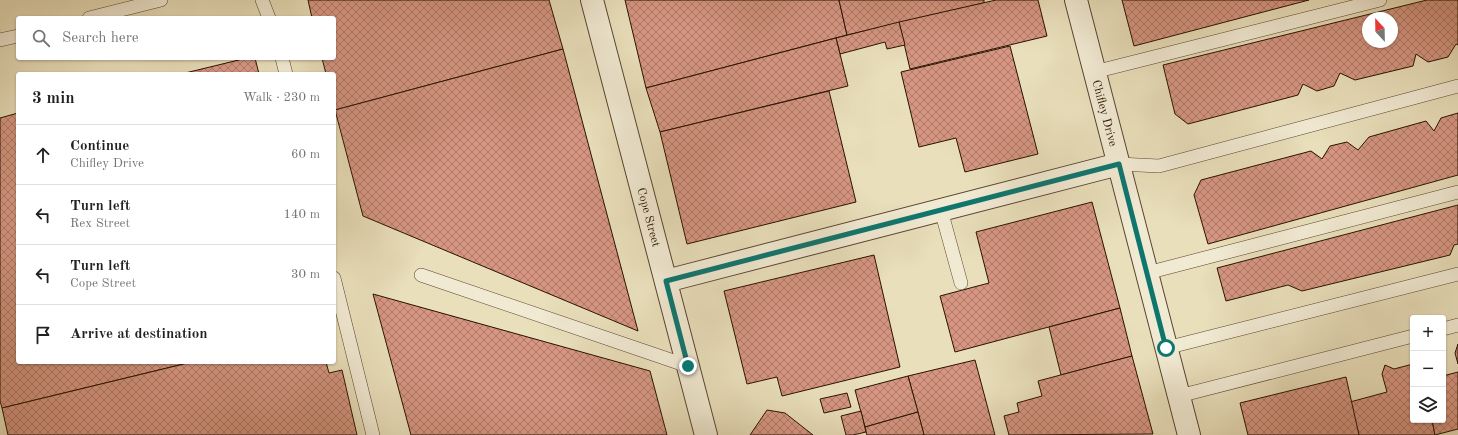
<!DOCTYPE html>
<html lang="en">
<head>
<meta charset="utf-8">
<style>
	body { margin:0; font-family:"Old Standard TT",serif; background:#f6f6f6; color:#222 }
	.controls { position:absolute; right:12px; bottom:12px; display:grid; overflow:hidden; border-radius:4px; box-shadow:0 1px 3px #0004 }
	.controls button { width:36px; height:36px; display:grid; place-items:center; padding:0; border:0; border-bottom:1px solid #e0e0e0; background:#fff; color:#222; font:20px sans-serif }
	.compass { position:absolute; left:1362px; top:12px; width:36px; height:36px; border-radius:50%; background:#fff; box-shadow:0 1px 3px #0004; rotate:338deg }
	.stop { position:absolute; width:12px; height:12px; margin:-9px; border:3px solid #0f766e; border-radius:50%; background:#fff }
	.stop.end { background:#0f766e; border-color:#fff; box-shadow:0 1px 4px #0008 }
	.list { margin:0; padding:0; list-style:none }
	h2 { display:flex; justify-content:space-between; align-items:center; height:52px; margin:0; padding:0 16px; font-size:17px }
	h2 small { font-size:13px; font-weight:400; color:#767676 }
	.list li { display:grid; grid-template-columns:26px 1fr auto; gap:12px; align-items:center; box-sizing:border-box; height:60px; padding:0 16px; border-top:1px solid #e0e0e0 }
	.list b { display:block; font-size:15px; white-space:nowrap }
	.list p { margin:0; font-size:13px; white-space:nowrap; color:#767676 }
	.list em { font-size:13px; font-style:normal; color:#767676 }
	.icon { flex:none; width:22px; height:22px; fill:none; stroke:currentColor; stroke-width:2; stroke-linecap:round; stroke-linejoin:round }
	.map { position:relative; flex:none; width:1458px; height:435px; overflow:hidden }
	.search { position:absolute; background:#fff; box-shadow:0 1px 3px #0004; left:16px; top:16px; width:320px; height:44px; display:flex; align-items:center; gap:10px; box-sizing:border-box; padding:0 14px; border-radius:4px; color:#767676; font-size:15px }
	.panel { position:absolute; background:#fff; box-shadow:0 1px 3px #0004; left:16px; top:72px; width:320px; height:292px; border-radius:4px }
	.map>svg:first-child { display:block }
	.building { fill:url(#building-cross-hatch); stroke:#291100; fill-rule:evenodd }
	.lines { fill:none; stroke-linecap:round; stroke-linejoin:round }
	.service-casing { stroke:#59442f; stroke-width:14 }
	.minor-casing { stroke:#59442f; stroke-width:24 }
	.tertiary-casing { stroke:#59442f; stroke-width:24 }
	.service { stroke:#f1ead3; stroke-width:13 }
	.minor { stroke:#f1ead3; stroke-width:22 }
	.tertiary { stroke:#f1ead3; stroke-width:22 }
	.route { stroke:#0f766e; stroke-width:5 }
	.labels { text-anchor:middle; stroke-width:3; stroke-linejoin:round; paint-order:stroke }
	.street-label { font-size:12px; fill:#291100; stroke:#f1ead3 }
</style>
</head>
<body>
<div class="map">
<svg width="1458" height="435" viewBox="0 0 1458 435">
	<defs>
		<pattern id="building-cross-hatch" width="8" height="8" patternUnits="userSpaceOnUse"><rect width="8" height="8" fill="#d69682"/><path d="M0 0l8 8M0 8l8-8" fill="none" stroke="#ae7968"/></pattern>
	</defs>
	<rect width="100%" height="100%" fill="#e9dfbb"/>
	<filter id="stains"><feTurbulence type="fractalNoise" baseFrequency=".005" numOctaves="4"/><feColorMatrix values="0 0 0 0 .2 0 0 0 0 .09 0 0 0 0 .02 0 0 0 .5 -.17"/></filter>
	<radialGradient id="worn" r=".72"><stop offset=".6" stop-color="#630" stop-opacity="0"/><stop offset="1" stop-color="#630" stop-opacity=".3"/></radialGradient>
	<!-- building -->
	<g class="building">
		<polygon points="308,0 549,0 563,49 335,110 334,74 326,74 322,58 334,58 334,18 312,18"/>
		<polygon points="625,0 839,0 847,35 646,88"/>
		<polygon points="839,0 984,0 984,3 847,35"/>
		<polygon points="996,0 1038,0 1047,36 910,69 899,22"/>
		<polygon points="1122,0 1309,0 1134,46"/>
		<path d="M1427 0H1458V45L1456 44 1448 57 1428 62 1416 54 1413 66 1355 80 1340 73 1334 86 1317 91 1303 84 1298 95 1188 124 1175 114 1163 65ZM1368 18H1392V42H1368Z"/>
		<polygon points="899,22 905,45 887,49 885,42 840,54 836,38"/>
		<polygon points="836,38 848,86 660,132 646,88"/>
		<polygon points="1010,46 1038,154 965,172 956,138 919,147 901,72"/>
		<polygon points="563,49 638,331 363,216 335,110"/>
		<polygon points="247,58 255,58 259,74 181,74"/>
		<polygon points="829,91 856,202 687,244 660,132"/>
		<polygon points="18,113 18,362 192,362 2,408 0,401 0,118"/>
		<polygon points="1458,113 1458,175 1208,244 1194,195 1201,180 1311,151 1322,159 1330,146 1347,142 1358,150 1369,137 1426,121 1434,131 1441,118"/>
		<polygon points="1092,202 1120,308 955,352 940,296 989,283 976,232"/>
		<polygon points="1458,205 1458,244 1454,245 1450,255 1302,291 1288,285 1226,301 1217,268"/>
		<polygon points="874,255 900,367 782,396 777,377 747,384 724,291"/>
		<polygon points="373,294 650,371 667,435 411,435"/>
		<polygon points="1120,308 1132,356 1061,375 1049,327"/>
		<polygon points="1458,344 1458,364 1455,353"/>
		<polygon points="1132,356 1153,434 1009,435 1004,416 1019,412 1017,403 1042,396 1038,381"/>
		<polygon points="975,360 995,435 924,435 908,376"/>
		<polygon points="192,362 326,362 329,373 342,370 357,435 8,435 2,408"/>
		<polygon points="1413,364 1413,420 1432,420 1435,435 1359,435 1350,402 1387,392 1382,374 1385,365 1394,369"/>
		<polygon points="1458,372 1458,429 1435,435 1432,420 1443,420 1443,376"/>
		<polygon points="908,376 918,412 865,427 855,390"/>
		<polygon points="1346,377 1359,435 1248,435 1240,403"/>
		<polygon points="847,393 851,407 824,413 820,399"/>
		<polygon points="767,410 785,413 813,435 750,435"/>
		<polygon points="861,411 866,432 853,435 846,435 841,416"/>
		<polygon points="918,412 924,435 867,435 865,427"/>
	</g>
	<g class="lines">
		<defs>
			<g id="service">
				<polyline points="262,0 269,18"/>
				<polyline points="89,18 161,0"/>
				<polyline points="0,40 18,36"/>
				<polyline points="282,58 286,74"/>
				<polyline points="1094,72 1380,0"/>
				<polyline points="1119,164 1159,166 1458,86"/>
				<polyline points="941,210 961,283"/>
				<polyline points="1147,273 1458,192"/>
				<polyline points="421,275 688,366"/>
				<polyline points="334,278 373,435"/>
				<polyline points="1443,329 1458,325"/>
				<polyline points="1166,348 1458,274"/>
				<polyline points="1179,396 1413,336"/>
			</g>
			<g id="minor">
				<polyline points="592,0 706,435"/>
				<polyline points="666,281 1119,164"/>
			</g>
			<polyline id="tertiary" points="1076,0 1189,435"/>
		</defs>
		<!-- service casing -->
		<use href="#service" class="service-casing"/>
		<!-- minor casing -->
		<use href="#minor" class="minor-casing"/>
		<!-- tertiary casing -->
		<use href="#tertiary" class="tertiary-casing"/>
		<!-- service -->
		<use href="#service" class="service"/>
		<!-- minor -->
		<use href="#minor" class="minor"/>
		<!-- tertiary -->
		<use href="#tertiary" class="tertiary"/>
	</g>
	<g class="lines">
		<!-- route -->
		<polyline class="route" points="688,366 666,281 1119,164 1166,348"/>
	</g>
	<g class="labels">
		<!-- street labels -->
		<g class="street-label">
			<text transform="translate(1105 113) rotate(75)" y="4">Chifley Drive</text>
			<text transform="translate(649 217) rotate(75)" y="4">Cope Street</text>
		</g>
	</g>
	<rect width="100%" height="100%" filter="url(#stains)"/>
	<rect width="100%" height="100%" fill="url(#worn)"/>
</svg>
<div class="controls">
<button>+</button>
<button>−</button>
<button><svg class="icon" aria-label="layers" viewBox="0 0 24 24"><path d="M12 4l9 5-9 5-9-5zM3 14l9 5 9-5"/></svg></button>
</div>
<svg class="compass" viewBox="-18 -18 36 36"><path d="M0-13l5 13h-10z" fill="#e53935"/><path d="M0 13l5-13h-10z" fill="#767676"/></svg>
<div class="stop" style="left:1166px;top:348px"></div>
<div class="stop end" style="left:688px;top:366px"></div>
<div class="search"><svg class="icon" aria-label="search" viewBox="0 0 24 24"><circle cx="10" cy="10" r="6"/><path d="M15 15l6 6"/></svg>Search here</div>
<section class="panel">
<h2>3 min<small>Walk · 230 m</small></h2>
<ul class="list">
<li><svg class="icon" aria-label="ahead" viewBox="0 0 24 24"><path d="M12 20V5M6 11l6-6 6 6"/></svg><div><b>Continue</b><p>Chifley Drive</p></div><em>60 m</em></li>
<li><svg class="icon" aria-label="left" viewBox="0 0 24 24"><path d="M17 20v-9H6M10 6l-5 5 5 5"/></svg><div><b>Turn left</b><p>Rex Street</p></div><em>140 m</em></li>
<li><svg class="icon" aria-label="left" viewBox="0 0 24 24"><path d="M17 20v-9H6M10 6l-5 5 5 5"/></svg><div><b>Turn left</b><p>Cope Street</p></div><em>30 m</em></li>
<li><svg class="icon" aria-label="arrive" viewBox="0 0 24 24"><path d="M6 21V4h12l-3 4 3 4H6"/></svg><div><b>Arrive at destination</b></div></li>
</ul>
</section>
</div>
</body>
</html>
